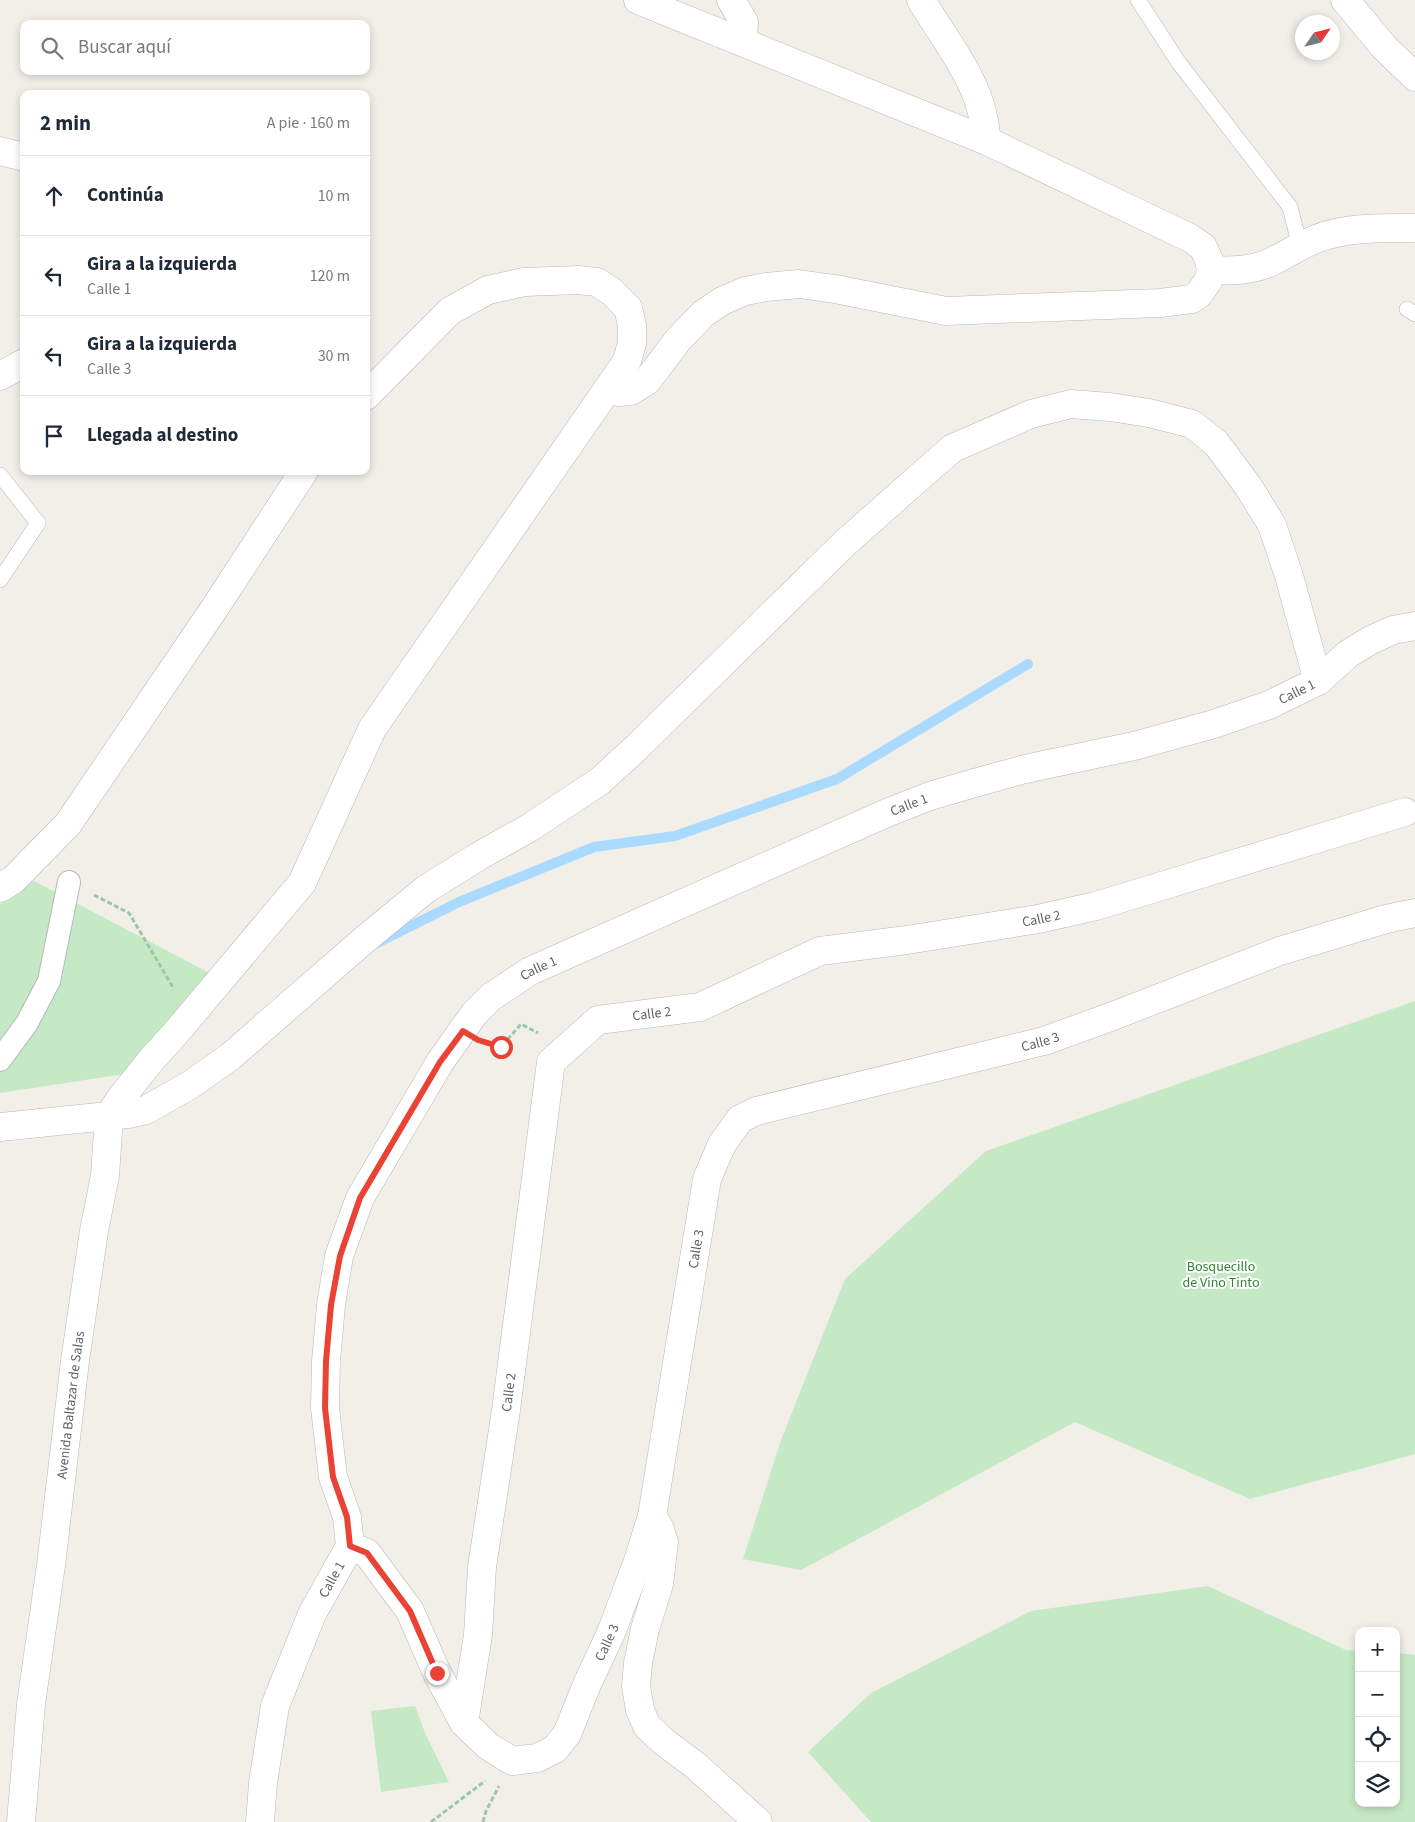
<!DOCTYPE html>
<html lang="es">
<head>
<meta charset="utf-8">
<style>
	body { margin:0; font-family:"Source Sans 3",sans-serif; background:#f6f6f7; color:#1f2937 }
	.controls { position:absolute; right:15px; bottom:15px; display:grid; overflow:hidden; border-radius:10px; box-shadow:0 2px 8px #0003 }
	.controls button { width:45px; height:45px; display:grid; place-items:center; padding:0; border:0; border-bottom:1px solid #e0e1e3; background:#fff; color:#1f2937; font:25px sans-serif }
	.compass { position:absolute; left:1295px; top:15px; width:45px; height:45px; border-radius:50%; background:#fff; box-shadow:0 2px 8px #0003; rotate:55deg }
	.stop { position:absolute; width:15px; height:15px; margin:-11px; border:4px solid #ea4335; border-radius:50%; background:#fff }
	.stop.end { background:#ea4335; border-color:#fff; box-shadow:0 1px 5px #0008 }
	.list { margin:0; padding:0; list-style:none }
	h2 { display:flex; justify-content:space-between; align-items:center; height:65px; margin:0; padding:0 20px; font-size:21px }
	h2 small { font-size:16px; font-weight:400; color:#747a83 }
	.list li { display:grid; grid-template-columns:32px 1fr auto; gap:15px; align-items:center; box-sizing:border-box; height:80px; padding:0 20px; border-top:1px solid #e0e1e3 }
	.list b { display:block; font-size:19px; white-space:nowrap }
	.list p { margin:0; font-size:16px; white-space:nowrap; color:#747a83 }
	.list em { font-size:16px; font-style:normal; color:#747a83 }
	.icon { flex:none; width:28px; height:28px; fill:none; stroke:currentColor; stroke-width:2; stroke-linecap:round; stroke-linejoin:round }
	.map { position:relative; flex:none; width:1415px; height:1822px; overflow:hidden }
	.search { position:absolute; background:#fff; box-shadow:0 2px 8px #0003; left:20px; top:20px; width:350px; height:55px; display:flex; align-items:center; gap:12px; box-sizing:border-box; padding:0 18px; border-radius:10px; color:#747a83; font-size:19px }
	.panel { position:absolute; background:#fff; box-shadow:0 2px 8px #0003; left:20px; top:90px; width:350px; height:385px; border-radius:10px }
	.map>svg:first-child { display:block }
	.green { fill:#c5e8c5 }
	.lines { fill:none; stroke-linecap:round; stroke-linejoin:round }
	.stream { stroke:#aadaff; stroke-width:10 }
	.service-casing { stroke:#b5b8bc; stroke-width:16 }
	.pedestrian-casing { stroke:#b5b8bc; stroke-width:24 }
	.minor-casing { stroke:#b5b8bc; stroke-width:29 }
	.path { stroke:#9cc7a9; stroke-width:3; stroke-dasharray:5 2.5; stroke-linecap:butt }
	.service { stroke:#fff; stroke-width:15 }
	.pedestrian { stroke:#fff; stroke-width:22 }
	.minor { stroke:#fff; stroke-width:28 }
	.route { stroke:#ea4335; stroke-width:6 }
	.labels { text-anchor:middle; stroke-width:4; stroke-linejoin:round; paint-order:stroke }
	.street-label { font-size:14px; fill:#5f6368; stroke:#fff }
	.park-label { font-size:14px; fill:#348238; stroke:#fff }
</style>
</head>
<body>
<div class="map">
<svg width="1415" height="1822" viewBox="0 0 1415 1822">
	<rect width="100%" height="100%" fill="#f1efe8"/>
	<!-- green -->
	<g class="green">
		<polygon points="34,881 223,980 157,1069 0,1093 0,904"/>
		<polygon points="1415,1001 1415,1454 1250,1499 1075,1422 801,1570 743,1559 781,1440 845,1279 986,1151"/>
		<polygon points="1208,1586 1346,1650 1359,1651 1359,1803 1396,1803 1396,1653 1415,1655 1415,1822 871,1822 808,1752 871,1693 1031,1611"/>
		<polygon points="415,1706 425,1733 449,1782 381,1792 371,1711"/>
	</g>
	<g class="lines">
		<!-- stream -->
		<polyline class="stream" points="377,943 459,902 594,847 675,836 837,779 1028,664"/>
		<defs>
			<g id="service">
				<polyline points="1138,0 1179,63 1290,207 1300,247"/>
				<polyline points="1407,309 1415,314"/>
				<polyline points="0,475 38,523 0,580"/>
			</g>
			<polyline id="pedestrian" points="0,1060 27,1023 49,981 69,882"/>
			<g id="minor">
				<polyline points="731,0 744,22 743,41"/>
				<path d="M921 0C939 30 965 64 977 96 983 111 985 126 987 141"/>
				<polyline points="1345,0 1384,47 1415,77"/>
				<polyline points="0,151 24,157"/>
				<path d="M1211 270C1231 271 1252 271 1271 262 1286 255 1300 245 1316 239 1346 227 1383 228 1415 228"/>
				<polyline points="0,376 24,363"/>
				<polyline points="609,388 618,392 631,391 647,381 678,340 703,314 722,301 745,291 766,287 799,284 835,289 946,311 1160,303 1192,299 1199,294 1208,281 1211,270 1209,260 1203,247 1190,238 987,141 638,0"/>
				<polyline points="0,888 13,880 68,824 214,609 304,471"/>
				<polyline points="0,1127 128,1114 146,1110 190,1085 231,1056 364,940 426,889 479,856 529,828 600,781 637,747 845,543 932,466 953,448 1031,414 1071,404 1110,407 1149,413 1192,424 1216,443 1248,486 1272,525 1289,576 1318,681"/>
				<polyline points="652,1516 659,1527 664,1542 659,1584 645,1629 638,1663 636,1686 640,1710 647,1726 664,1742 695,1765 758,1822"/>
				<path id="s1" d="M350 1546 367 1553 410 1611 437 1673 464 1723 488 1746 512 1761 537 1758 555 1749 567 1734 588 1682 611 1633 638 1561 652 1516 707 1179 722 1144 740 1119 756 1111 1044 1041 1113 1016 1280 951 1386 919 1415 913"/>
				<path id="s2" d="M464 1723 478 1635 482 1567 506 1410 551 1062 598 1020 700 1007 820 951 907 940 1038 919 1096 906 1405 812"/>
				<path id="s3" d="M21 1822 31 1704 51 1565 75 1361 94 1231 105 1176 109 1116 120 1099 152 1059 174 1035 302 883 372 729 627 361 632 343V325L628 308 612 292 597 282 578 280 524 282 488 290 450 311 366 396"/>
				<path id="s4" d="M260 1822 263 1783 275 1706 312 1614 350 1546 347 1517 333 1477 325 1408 326 1361 331 1305 339 1256 360 1198 440 1062 474 1014 491 997 530 971 889 812 930 796 971 784 1025 769 1134 746 1214 724 1269 705 1318 681 1348 654 1371 640 1393 630 1415 626"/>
			</g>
		</defs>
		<!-- service casing -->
		<use href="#service" class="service-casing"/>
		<!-- pedestrian casing -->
		<use href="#pedestrian" class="pedestrian-casing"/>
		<!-- minor casing -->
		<use href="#minor" class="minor-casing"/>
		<!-- path -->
		<g class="path">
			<polyline points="94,895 129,913 174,989"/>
			<polyline points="489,1043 501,1047 521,1024 538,1033"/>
			<polyline points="431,1822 485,1781"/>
			<polyline points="483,1822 486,1811 499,1786"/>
		</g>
		<!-- service -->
		<use href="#service" class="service"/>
		<!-- pedestrian -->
		<use href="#pedestrian" class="pedestrian"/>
		<!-- minor -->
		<use href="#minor" class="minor"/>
	</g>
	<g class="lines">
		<!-- route -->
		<polyline class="route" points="437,1673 410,1611 367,1553 350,1546 347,1517 333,1477 325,1408 326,1361 331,1305 340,1256 360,1198 440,1062 463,1031 478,1040 501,1047"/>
	</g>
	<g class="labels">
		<!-- street labels -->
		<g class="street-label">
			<text dy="5" stroke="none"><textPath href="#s4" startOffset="1756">Calle 1</textPath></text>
			<text dy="5" stroke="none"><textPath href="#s4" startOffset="1351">Calle 1</textPath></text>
			<text dy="5" stroke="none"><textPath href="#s2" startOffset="1189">Calle 2</textPath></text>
			<text dy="5" stroke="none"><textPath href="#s4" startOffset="946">Calle 1</textPath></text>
			<text dy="5" stroke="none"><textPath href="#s2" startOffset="784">Calle 2</textPath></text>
			<text dy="5" stroke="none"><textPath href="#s1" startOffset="1296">Calle 3</textPath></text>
			<text dy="5" stroke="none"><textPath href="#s1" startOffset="846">Calle 3</textPath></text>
			<text dy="5" stroke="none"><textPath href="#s2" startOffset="334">Calle 2</textPath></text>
			<text dy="5" stroke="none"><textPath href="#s3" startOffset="420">Avenida Baltazar de Salas</textPath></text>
			<text dy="5" stroke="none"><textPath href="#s4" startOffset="256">Calle 1</textPath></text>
			<text dy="5" stroke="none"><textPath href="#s1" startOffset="441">Calle 3</textPath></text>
		</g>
		<!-- park labels -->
		<g class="park-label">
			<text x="1221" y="1271">Bosquecillo<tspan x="1221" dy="16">de Vino Tinto</tspan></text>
		</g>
	</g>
</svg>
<div class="controls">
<button>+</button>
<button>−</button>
<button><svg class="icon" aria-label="locate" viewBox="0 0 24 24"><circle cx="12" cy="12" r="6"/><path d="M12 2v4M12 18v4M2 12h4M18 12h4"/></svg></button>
<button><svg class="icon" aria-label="layers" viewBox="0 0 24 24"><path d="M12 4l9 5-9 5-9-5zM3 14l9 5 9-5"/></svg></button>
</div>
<svg class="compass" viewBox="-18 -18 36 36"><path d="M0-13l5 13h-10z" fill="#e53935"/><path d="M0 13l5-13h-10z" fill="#747a83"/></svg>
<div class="stop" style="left:501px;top:1047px"></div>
<div class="stop end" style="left:437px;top:1673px"></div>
<div class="search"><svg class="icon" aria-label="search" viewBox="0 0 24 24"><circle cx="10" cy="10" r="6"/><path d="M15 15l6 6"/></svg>Buscar aquí</div>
<section class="panel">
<h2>2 min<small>A pie · 160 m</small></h2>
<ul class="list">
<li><svg class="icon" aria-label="ahead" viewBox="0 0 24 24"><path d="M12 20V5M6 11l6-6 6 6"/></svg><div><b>Continúa</b></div><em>10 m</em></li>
<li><svg class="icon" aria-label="left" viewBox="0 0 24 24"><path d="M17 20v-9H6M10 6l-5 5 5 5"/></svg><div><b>Gira a la izquierda</b><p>Calle 1</p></div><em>120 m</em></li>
<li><svg class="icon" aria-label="left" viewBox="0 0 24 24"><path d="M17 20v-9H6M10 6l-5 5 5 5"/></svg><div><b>Gira a la izquierda</b><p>Calle 3</p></div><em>30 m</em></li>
<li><svg class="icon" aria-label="arrive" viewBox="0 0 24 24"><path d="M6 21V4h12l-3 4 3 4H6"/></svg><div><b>Llegada al destino</b></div></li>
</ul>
</section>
</div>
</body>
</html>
